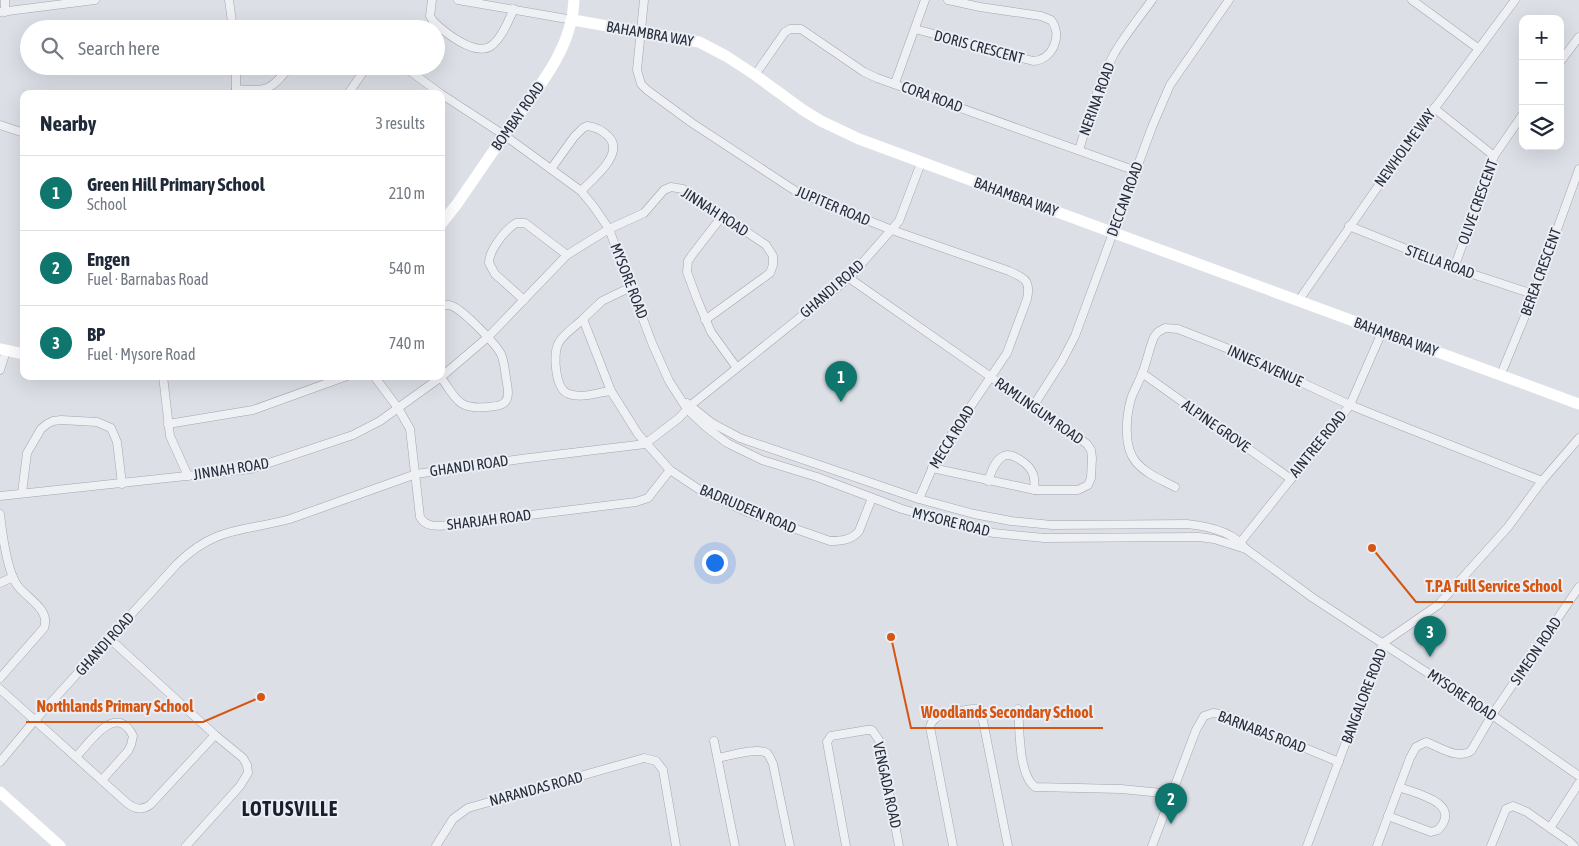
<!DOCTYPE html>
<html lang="en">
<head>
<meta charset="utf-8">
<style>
	body { margin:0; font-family:"Asap Condensed",sans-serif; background:#f2f2f3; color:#1f2937 }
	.controls { position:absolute; right:15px; top:15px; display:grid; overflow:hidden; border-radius:10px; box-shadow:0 5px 20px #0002 }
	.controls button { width:45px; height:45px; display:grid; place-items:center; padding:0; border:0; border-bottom:1px solid #e0e1e3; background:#fff; color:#1f2937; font:25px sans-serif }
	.you { position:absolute; left:714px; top:562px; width:18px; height:18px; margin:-12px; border:4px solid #fff; border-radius:50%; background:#1a73e8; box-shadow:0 0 0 8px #1a73e833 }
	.badge { display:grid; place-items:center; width:32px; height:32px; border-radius:50%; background:#0f766e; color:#fff; font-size:16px; font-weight:700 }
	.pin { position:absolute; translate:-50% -41px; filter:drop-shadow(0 1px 2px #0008) }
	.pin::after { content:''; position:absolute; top:26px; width:18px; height:15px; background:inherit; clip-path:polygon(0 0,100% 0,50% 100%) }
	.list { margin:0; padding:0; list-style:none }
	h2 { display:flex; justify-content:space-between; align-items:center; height:65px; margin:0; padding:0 20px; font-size:21px }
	h2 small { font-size:16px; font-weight:400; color:#747a83 }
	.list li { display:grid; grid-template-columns:32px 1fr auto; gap:15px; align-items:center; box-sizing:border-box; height:75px; padding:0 20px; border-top:1px solid #e0e1e3 }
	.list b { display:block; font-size:19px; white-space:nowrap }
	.list p { margin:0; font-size:16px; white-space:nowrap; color:#747a83 }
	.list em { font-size:16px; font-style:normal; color:#747a83 }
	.icon { flex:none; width:28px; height:28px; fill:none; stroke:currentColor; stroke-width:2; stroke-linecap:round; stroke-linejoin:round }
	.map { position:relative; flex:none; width:1579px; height:846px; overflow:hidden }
	.search { position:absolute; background:#fff; box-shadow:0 5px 20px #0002; left:20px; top:20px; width:425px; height:55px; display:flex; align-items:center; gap:12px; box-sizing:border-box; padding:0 18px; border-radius:28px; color:#747a83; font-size:19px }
	.panel { position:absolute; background:#fff; box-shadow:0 5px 20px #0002; left:20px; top:90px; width:425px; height:290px; border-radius:10px }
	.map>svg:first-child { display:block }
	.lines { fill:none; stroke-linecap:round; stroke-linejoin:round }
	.street-casing { stroke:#a2a6af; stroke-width:9 }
	.street { stroke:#eef0f4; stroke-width:8 }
	.secondary { stroke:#fff; stroke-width:11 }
	.labels { text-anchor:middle; stroke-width:4; stroke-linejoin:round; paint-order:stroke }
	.street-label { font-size:15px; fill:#262d3b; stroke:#ebeef4 }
	.district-label { font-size:20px; font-weight:bold; letter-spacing:1px; fill:#191f2c; stroke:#ebeef4 }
	.leader { fill:none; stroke:#d55511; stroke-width:2 }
	.callout-dot { fill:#d55511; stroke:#ebeef4; stroke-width:2 }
	.callout-label { font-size:16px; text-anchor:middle; font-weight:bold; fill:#d55511; stroke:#ebeef4; stroke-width:4; stroke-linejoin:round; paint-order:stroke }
</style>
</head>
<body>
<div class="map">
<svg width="1579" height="846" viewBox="0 0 1579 846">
	<rect width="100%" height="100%" fill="#dcdfe6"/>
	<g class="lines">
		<defs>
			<g id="street">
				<polyline points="5,0 5,12"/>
				<polyline points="229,0 233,29"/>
				<path d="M432 0 430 16 433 21C444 32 475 57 491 46 502 38 508 21 514 9"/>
				<polyline points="458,0 573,20"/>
				<path d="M644 0 637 70 641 84 647 90 692 123 797 192 892 230 1009 271C1025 278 1031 281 1027 299L1007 353 939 453 919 499"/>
				<polyline points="1412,0 1479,49"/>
				<polyline points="0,12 95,0"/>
				<path d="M915 29 1033 61C1053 60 1063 35 1051 20L1041 16 980 7 948 0"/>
				<polyline points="1560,62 1579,37"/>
				<polyline points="403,66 441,94 504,135 581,191 594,207 609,229 652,343 669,381 687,409 706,427 727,443 762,460 817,477 902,509 959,525 994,533 1044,538 1199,537 1214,539 1246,549"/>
				<polyline points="755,75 785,32 790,29 801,29 864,72 877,78 1136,171"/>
				<polyline points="895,83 925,0"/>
				<path d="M236 89C266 92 271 91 290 66"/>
				<polyline points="236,92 236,66"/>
				<polyline points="348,94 367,66"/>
				<polyline points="1434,108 1494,156"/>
				<polyline points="0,125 24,133"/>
				<path d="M1079 150C1089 118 1098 84 1114 54 1125 35 1139 18 1152 0"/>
				<path d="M551 169 574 137 583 128 587 126C596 127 602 130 608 136 626 153 593 179 581 191"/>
				<polyline points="723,215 692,255 688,261 687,272 697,299 711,332 737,368"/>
				<polyline points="1349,226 1454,268 1533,294"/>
				<polyline points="1454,268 1489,172 1494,156 1523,114"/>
				<polyline points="849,278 1087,444 1091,450 1092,458 1091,478 1088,485 1078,490 1035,490 932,468"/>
				<path d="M631 287 602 301 583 319 611 391 638 434 670 470 700 490 747 512 830 541C841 541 852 540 859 531L872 498"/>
				<path d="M524 300 495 274 489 263C489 250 505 230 516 223H525L567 255"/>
				<polyline points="1299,300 1397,159 1515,0"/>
				<path d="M583 319C575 327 563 334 558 344 553 355 555 390 569 394 581 399 599 392 611 391"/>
				<polyline points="0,370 6,351"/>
				<polyline points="1142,373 1291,479"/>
				<polyline points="1501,374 1530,304 1579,169"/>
				<polyline points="163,376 170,436 188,476"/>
				<path d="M374 376 398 408 410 429 420 517C426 528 438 526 449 525L636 502 648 498 670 470"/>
				<path d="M440 376C456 398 457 410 487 407 492 406 501 407 505 402 509 398 508 389 507 384 505 374 505 363 501 354 495 343 464 311 452 306 448 304 445 305 441 306"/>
				<path d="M687 403 712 423 740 438 919 499 974 514 1011 521 1052 525 1187 524C1207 526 1233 531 1246 549L1313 598 1492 715 1579 776"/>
				<polyline points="1034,405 1062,361 1075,336 1152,127 1170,85 1229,0"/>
				<polyline points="168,424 253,410 347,376"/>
				<path d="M988 481C991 473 994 462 1002 457 1011 450 1030 465 1033 474 1035 479 1034 485 1035 490"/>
				<path d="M1175 487C1162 480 1146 474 1136 462 1123 447 1126 417 1131 399 1134 390 1139 382 1142 374 1147 361 1149 349 1154 337L1158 332 1165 328 1178 329 1234 351 1350 405 1407 428 1542 481"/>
				<polyline points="22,493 27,453 41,429 47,424 53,421 61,420 97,422 111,428 117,442 122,484"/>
				<polyline points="0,496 251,469 353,435 380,421 441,377 488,337 567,255 609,229 644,213 664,190 671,187 683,189 766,245 773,256 773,265 770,273 705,320"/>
				<path d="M0 514C2 532 7 570 17 585 26 598 51 609 44 628L0 678"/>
				<polyline points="1239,544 1291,479 1322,442 1350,405 1382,332"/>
				<polyline points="0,583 13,577"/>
				<polyline points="110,639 215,735 243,758 247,765 248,773 240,786 186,846"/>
				<path d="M0 689 127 803C135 809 141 811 150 805L215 735"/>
				<path d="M1018 709C1020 729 1018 774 1035 787L1121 789 1172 794"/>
				<polyline points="714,741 735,846"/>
				<path d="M76 757C91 741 116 702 133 736L131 745 128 751 102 780"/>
				<path d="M718 758C729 756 757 747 767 753 770 756 771 760 773 764L790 846"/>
				<path d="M0 762 35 720 177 564C216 526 242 532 290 519L416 474 521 459 645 444 679 418 691 405 737 368 849 278 899 221 921 163"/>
				<path d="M1388 816 1431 832 1438 830C1463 803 1417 794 1399 787"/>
				<polyline points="1550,828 1579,783"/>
				<polyline points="436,846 453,819 468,808 644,758 656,761 663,770 676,846"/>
				<polyline points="846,846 827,742 831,736 867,730 872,730 879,740 899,846"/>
				<path d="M953 846 930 727C933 711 960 711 973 709H980L983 721 1008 846"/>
				<polyline points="1152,846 1196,730 1204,716 1213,713 1222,714 1339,762"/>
				<polyline points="1307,846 1383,643 1438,605 1508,527 1542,481 1579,438"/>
				<path d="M1377 846 1410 758 1416 747 1426 742C1440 747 1457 760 1471 751L1492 715 1579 587"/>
				<polyline points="1491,846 1506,809 1513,806 1527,812 1570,842 1574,846"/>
			</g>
		</defs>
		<!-- street casing -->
		<use href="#street" class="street-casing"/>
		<!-- street -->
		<use href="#street" class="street"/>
		<!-- secondary -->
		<g class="secondary">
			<polyline points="573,20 699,42 726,56 755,75 803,110 821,121 859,139 1579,404"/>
			<path d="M441 224 457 204C473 181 489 157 505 134 533 93 572 53 574 0"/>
			<polyline points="0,349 24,354"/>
			<polyline points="0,792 60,846"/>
		</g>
	</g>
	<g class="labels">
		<!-- street labels -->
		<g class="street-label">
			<text transform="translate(650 34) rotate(10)" y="5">BAHAMBRA WAY</text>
			<text transform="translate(979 47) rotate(15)" y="5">DORIS CRESCENT</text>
			<text transform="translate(932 97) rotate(20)" y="5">CORA ROAD</text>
			<text transform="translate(1097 99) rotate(-70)" y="5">NERINA ROAD</text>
			<text transform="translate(518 116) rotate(-55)" y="5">BOMBAY ROAD</text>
			<text transform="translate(1405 148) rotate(-54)" y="5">NEWHOLME WAY</text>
			<text transform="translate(1016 197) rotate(20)" y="5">BAHAMBRA WAY</text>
			<text transform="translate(1125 199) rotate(-70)" y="5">DECCAN ROAD</text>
			<text transform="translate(1478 202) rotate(-70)" y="5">OLIVE CRESCENT</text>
			<text transform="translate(833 206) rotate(23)" y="5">JUPITER ROAD</text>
			<text transform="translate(715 212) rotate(33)" y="5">JINNAH ROAD</text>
			<text transform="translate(1440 262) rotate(20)" y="5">STELLA ROAD</text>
			<text transform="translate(1541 272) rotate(-70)" y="5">BEREA CRESCENT</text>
			<text transform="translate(629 281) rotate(69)" y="5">MYSORE ROAD</text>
			<text transform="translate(832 289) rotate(-41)" y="5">GHANDI ROAD</text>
			<text transform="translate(1396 337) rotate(20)" y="5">BAHAMBRA WAY</text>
			<text transform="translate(1265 366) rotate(24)" y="5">INNES AVENUE</text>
			<text transform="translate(1039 411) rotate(35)" y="5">RAMLINGUM ROAD</text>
			<text transform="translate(1216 426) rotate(35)" y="5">ALPINE GROVE</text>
			<text transform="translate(952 437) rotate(-58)" y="5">MECCA ROAD</text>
			<text transform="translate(1318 444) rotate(-51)" y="5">AINTREE ROAD</text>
			<text transform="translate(469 466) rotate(-8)" y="5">GHANDI ROAD</text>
			<text transform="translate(231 469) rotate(-9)" y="5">JINNAH ROAD</text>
			<text transform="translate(748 509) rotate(23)" y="5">BADRUDEEN ROAD</text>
			<text transform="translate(489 520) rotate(-7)" y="5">SHARJAH ROAD</text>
			<text transform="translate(951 522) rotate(14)" y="5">MYSORE ROAD</text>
			<text transform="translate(105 644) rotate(-48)" y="5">GHANDI ROAD</text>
			<text transform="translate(1536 651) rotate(-56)" y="5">SIMEON ROAD</text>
			<text transform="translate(1462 695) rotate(34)" y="5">MYSORE ROAD</text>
			<text transform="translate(1364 696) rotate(-69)" y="5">BANGALORE ROAD</text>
			<text transform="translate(1262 732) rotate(21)" y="5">BARNABAS ROAD</text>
			<text transform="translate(887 785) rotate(78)" y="5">VENGADA ROAD</text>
			<text transform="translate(536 789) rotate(-15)" y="5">NARANDAS ROAD</text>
		</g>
		<!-- district labels -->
		<g class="district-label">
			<text x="290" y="816">LOTUSVILLE</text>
		</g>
	</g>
	<!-- callouts -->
	<path class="leader" d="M1372 548L1416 602H1573M261 697L203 722H26M891 637L911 728H1103"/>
	<g class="callout-dot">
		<circle cx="1372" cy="548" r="5"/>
		<circle cx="261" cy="697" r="5"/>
		<circle cx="891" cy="637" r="5"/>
	</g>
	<g class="callout-label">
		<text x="1494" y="592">T.P.A Full Service School</text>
		<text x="115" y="712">Northlands Primary School</text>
		<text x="1007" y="718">Woodlands Secondary School</text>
	</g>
</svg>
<div class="controls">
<button>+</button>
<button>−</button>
<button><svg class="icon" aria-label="layers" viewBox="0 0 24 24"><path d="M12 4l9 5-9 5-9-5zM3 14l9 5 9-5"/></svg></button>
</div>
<div class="you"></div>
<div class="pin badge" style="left:841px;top:402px">1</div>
<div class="pin badge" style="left:1171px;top:824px">2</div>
<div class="pin badge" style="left:1430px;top:657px">3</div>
<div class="search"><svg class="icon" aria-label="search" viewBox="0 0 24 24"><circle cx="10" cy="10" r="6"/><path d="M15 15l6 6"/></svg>Search here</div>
<section class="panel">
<h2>Nearby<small>3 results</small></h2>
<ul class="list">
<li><span class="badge">1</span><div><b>Green Hill Primary School</b><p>School</p></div><em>210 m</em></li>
<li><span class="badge">2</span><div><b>Engen</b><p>Fuel · Barnabas Road</p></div><em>540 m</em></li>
<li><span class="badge">3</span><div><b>BP</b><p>Fuel · Mysore Road</p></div><em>740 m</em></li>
</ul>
</section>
</div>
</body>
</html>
